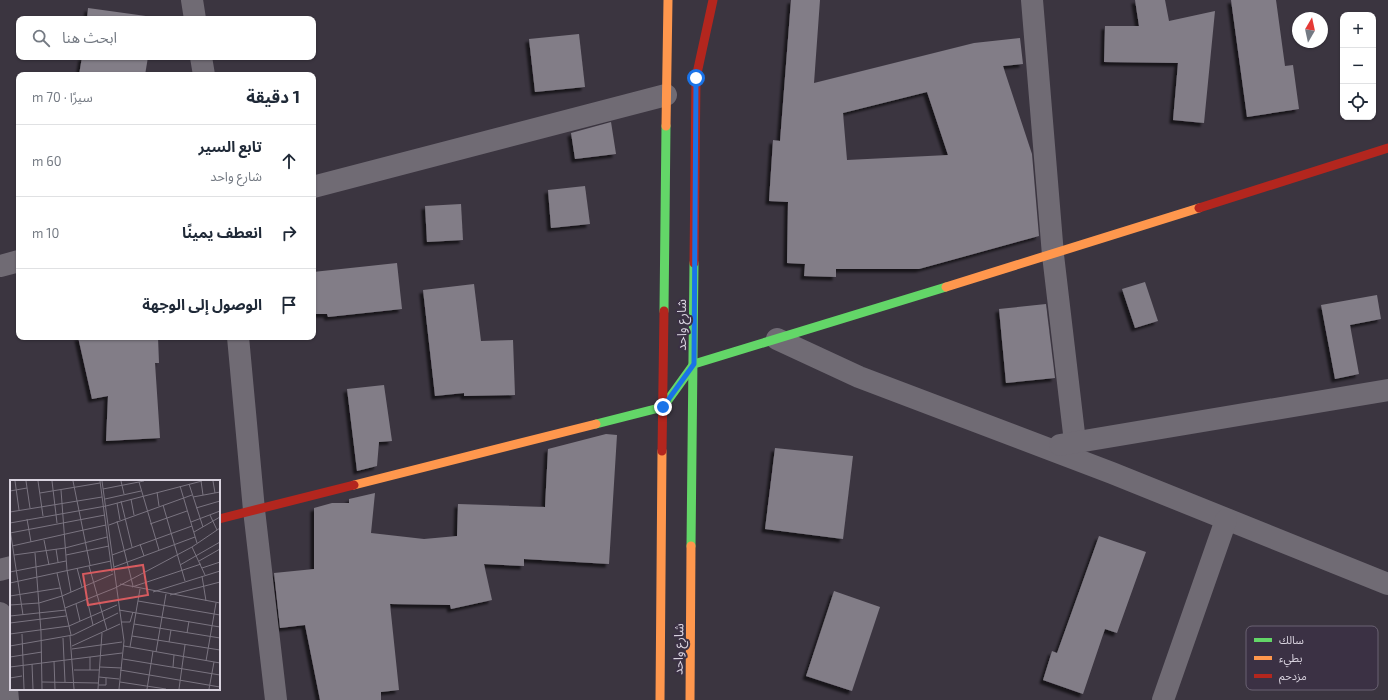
<!DOCTYPE html>
<html lang="ar">
<head>
<meta charset="utf-8">
<style>
	body { margin:0; font-family:"Exo 2","Noto Sans Arabic",sans-serif; background:#f2f2f3; color:#1f2937; direction:rtl }
	.controls { position:absolute; right:12px; top:12px; display:grid; overflow:hidden; border-radius:8px; box-shadow:0 1px 3px #0004 }
	.controls button { width:36px; height:36px; display:grid; place-items:center; padding:0; border:0; border-bottom:1px solid #e0e1e3; background:#fff; color:#1f2937; font:20px sans-serif }
	.compass { position:absolute; left:1292px; top:12px; width:36px; height:36px; border-radius:50%; background:#fff; box-shadow:0 1px 3px #0004; rotate:9deg }
	.stop { position:absolute; width:12px; height:12px; margin:-9px; border:3px solid #1a73e8; border-radius:50%; background:#fff }
	.stop.end { background:#1a73e8; border-color:#fff; box-shadow:0 1px 4px #0008 }
	.list { margin:0; padding:0; list-style:none }
	h2 { display:flex; justify-content:space-between; align-items:center; height:52px; margin:0; padding:0 16px; font-size:17px }
	h2 small { font-size:13px; font-weight:400; color:#747a83 }
	.list li { display:grid; grid-template-columns:26px 1fr auto; gap:12px; align-items:center; box-sizing:border-box; height:72px; padding:0 16px; border-top:1px solid #e0e1e3 }
	.list b { display:block; font-size:15px; white-space:nowrap }
	.list p { margin:0; font-size:13px; white-space:nowrap; color:#747a83 }
	.list em { font-size:13px; font-style:normal; color:#747a83 }
	.icon { flex:none; width:22px; height:22px; fill:none; stroke:currentColor; stroke-width:2; stroke-linecap:round; stroke-linejoin:round }
	.map { position:relative; flex:none; width:1388px; height:700px; overflow:hidden; direction:ltr }
	.search { position:absolute; background:#fff; box-shadow:0 1px 3px #0004; left:16px; top:16px; width:300px; height:44px; display:flex; align-items:center; gap:10px; box-sizing:border-box; padding:0 14px; border-radius:8px; color:#747a83; font-size:15px }
	.panel { position:absolute; background:#fff; box-shadow:0 1px 3px #0004; left:16px; top:72px; width:300px; height:268px; border-radius:8px; direction:rtl }
	.map>svg:first-child { display:block }
	.building { fill:#827d87; fill-rule:evenodd; filter:url(#shadow) }
	.lines { fill:none; stroke-linecap:round; stroke-linejoin:round }
	.street { stroke:#706b74; stroke-width:22 }
	.fast { stroke:#63d668; stroke-width:9 }
	.slow { stroke:#ff974d; stroke-width:9 }
	.jam { stroke:#b3261e; stroke-width:9 }
	.route { stroke:#1a73e8; stroke-width:5 }
	.labels { text-anchor:middle; stroke-width:4; stroke-linejoin:round; paint-order:stroke }
	.street-label { font-size:13px; fill:#d9d3df; stroke:#3b3144 }
	.inset-road { fill:none; stroke:#7a7480; stroke-width:1 }
	.view { fill:#d75b5f; fill-opacity:0.15; stroke:#d75b5f; stroke-width:2 }
	.inset-edge { fill:none; stroke:#d9d3df; stroke-width:2 }
	.key { fill:#3b3144; stroke:#6a6272; stroke-width:1 }
	.key-label { font-size:11px; fill:#d9d3df }
</style>
</head>
<body>
<div class="map">
<svg width="1388" height="700" viewBox="0 0 1388 700">
	<defs>
		<filter id="shadow"><feDropShadow dx="-3.5" dy="3.5" stdDeviation="1" flood-color="#0009"/></filter>
	</defs>
	<rect width="100%" height="100%" fill="#3b3540"/>
	<!-- building -->
	<g class="building">
		<path d="M791 0H820L814 83 974 43 1020 38 1023 64 1003 66 1032 154 1039 236 919 269H836V277L804 276 805 264 787 263 788 202 769 201 773 140 780 141ZM927 92 948 155 847 160 843 113Z"/>
		<polygon points="1135,0 1165,0 1169,21 1215,11 1204,123 1173,120 1178,63 1104,62 1105,26 1139,26"/>
		<polygon points="1231,0 1276,0 1285,66 1293,65 1299,109 1247,117"/>
		<polygon points="88,8 153,17 153,19 87,19"/>
		<polygon points="579,34 585,87 535,92 529,39"/>
		<polygon points="82,57 148,57 145,75 79,75"/>
		<polygon points="611,122 616,154 575,159 571,133"/>
		<polygon points="585,186 590,224 551,228 548,190"/>
		<polygon points="461,204 463,240 427,242 425,206"/>
		<polygon points="397,263 402,309 328,317 327,314 313,314 313,272"/>
		<polygon points="1145,282 1158,321 1135,328 1122,289"/>
		<polygon points="474,284 481,341 513,340 515,395 464,396 464,393 435,396 423,290"/>
		<polygon points="1377,295 1381,319 1350,325 1359,374 1335,379 1321,305"/>
		<polygon points="1046,304 1055,378 1006,383 999,309"/>
		<polygon points="78,337 158,337 159,363 155,363 160,438 106,441 108,396 92,399"/>
		<polygon points="384,385 392,441 379,442 377,466 357,471 347,389"/>
		<polygon points="606,434 617,435 609,564 524,559 524,566 484,564 492,600 451,609 450,605 390,604 399,690 381,692 381,700 320,700 305,625 280,628 274,573 314,569 314,508 332,503 349,503 349,499 375,493 371,533 424,539 457,536 458,504 545,507 548,449"/>
		<polygon points="775,448 853,456 843,539 765,529"/>
		<polygon points="1099,536 1146,552 1117,633 1105,629 1083,694 1043,680 1052,651 1057,653"/>
		<polygon points="834,591 880,607 852,691 806,676"/>
	</g>
	<g class="lines">
		<!-- street -->
		<g class="street">
			<polyline points="192,0 195,19"/>
			<polyline points="1032,0 1053,255 1075,442"/>
			<polyline points="201,57 204,75"/>
			<polyline points="313,187 666,95"/>
			<polyline points="0,266 19,261"/>
			<polyline points="238,337 254,510 276,700"/>
			<polyline points="777,339 859,377 1112,473 1388,584"/>
			<polyline points="1060,445 1388,390"/>
			<polyline points="0,570 11,567"/>
			<polyline points="0,613 8,700"/>
			<polyline points="1163,700 1226,520"/>
		</g>
		<!-- fast -->
		<g class="fast">
			<polyline points="664,311 666,126"/>
			<polyline points="596,424 663,407 694,364 946,287"/>
			<polyline points="691,546 694,263"/>
		</g>
		<!-- slow -->
		<g class="slow">
			<polyline points="666,126 668,0"/>
			<polyline points="946,287 1199,208"/>
			<polyline points="354,485 596,424"/>
			<polyline points="660,700 662,451"/>
			<polyline points="690,700 691,546"/>
		</g>
		<!-- jam -->
		<g class="jam">
			<polyline points="1199,208 1388,148"/>
			<polyline points="694,263 696,78 713,0"/>
			<polyline points="662,451 664,311"/>
			<polyline points="219,519 354,485"/>
		</g>
	</g>
	<g class="lines">
		<!-- route -->
		<polyline class="route" points="663,407 694,364 696,78"/>
	</g>
	<g class="labels">
		<!-- street labels -->
		<g class="street-label">
			<text transform="translate(681 325) rotate(-90)" y="5">شارع واحد</text>
			<text transform="translate(678 649) rotate(-89)" y="5">شارع واحد</text>
		</g>
	</g>
	<!-- overview -->
	<g transform="translate(10 480)">
		<rect width="210" height="210" fill="#3b3540"/>
		<path class="inset-road" d="M5 1 9 30M16 1 20 28M28 1 33 36M42 1 47 43M63 1 80 85M90 1 102 92M92 1 114 161 109 209M111 1 114 14M191 1 193 15M203 1 205 13M129 2 149 70M179 4 193 47M170 6 187 63M93 9 134 1M51 10 57 90 61 112M0 11 17 8M147 12 149 26M30 13 90 3M183 17 210 12M95 19 131 11M121 19 124 35M111 21 122 67M107 23 110 40M153 25 175 101M186 28 210 21M0 32 92 17M200 35 207 50M17 39 21 62M107 41 123 106M181 42 210 31M0 43 96 26 192 1M140 44 177 31M99 45 182 15M0 49 13 135M184 52 210 37M0 53 95 35M34 60 39 85M130 64 134 76M2 66 96 45M182 67 195 95M46 69 48 82M25 73 31 152 32 209M4 75 55 68 97 57M56 75 99 66M102 75 182 46M189 81 210 69M170 85 210 62M79 86 97 150M104 87 185 57M67 88 72 107M192 88 210 82M0 92 56 81M47 93 61 155M192 96 196 121M0 103 101 81M110 104 210 123M122 107 191 84M143 112 210 91M160 115 210 102M0 116 50 108M77 119 83 145M128 121 210 135M66 124 70 141M0 125 29 123 52 116 103 94M55 128 105 108 182 67 210 48M109 130 210 147M0 135V154M0 136 56 130M111 142H120L123 132M0 143 56 136M124 144 210 158M177 153 179 141M0 154 59 146 107 125M12 154 14 209M60 156 64 209M122 156 210 170M53 158 55 202M159 162 161 150M0 166 63 155 108 133M62 166 110 144M114 166 210 183M120 167 130 109M62 169 112 162M146 172 156 114M0 177 32 172M113 179 210 195M44 181 45 209M196 181 206 123M22 184 23 209M0 187 112 173M90 187 112 188M163 187 164 175M64 190H89M80 190V177M110 190 210 207M89 197 109 199M0 198 12 196M32 202 89 203M110 202 156 209M89 205H96V198M88 209 92 153M137 209 143 171M169 209 175 165M199 209 204 182"/>
		<path class="view" d="M133 85 138 115 78 125 73 94Z"/>
		<rect width="210" height="210" class="inset-edge"/>
	</g>
	<!-- legend -->
	<rect x="1246" y="626" width="132" height="64" rx="6" class="key"/>
	<rect x="1254" y="638" width="18" height="4" fill="#63d668"/>
	<rect x="1254" y="656" width="18" height="4" fill="#ff974d"/>
	<rect x="1254" y="674" width="18" height="4" fill="#b3261e"/>
	<g class="key-label">
		<text x="1279" y="644">سالك</text>
		<text x="1279" y="662">بطيء</text>
		<text x="1279" y="680">مزدحم</text>
	</g>
</svg>
<div class="controls">
<button>+</button>
<button>−</button>
<button><svg class="icon" aria-label="locate" viewBox="0 0 24 24"><circle cx="12" cy="12" r="6"/><path d="M12 2v4M12 18v4M2 12h4M18 12h4"/></svg></button>
</div>
<svg class="compass" viewBox="-18 -18 36 36"><path d="M0-13l5 13h-10z" fill="#e53935"/><path d="M0 13l5-13h-10z" fill="#747a83"/></svg>
<div class="stop" style="left:696px;top:78px"></div>
<div class="stop end" style="left:663px;top:407px"></div>
<div class="search"><svg class="icon" aria-label="search" viewBox="0 0 24 24"><circle cx="10" cy="10" r="6"/><path d="M15 15l6 6"/></svg>ابحث هنا</div>
<section class="panel">
<h2>1 دقيقة<small>سيرًا · 70 m</small></h2>
<ul class="list">
<li><svg class="icon" aria-label="ahead" viewBox="0 0 24 24"><path d="M12 20V5M6 11l6-6 6 6"/></svg><div><b>تابع السير</b><p>شارع واحد</p></div><em>60 m</em></li>
<li><svg class="icon" aria-label="right" viewBox="0 0 24 24"><path d="M7 20v-9h11M14 6l5 5-5 5"/></svg><div><b>انعطف يمينًا</b></div><em>10 m</em></li>
<li><svg class="icon" aria-label="arrive" viewBox="0 0 24 24"><path d="M6 21V4h12l-3 4 3 4H6"/></svg><div><b>الوصول إلى الوجهة</b></div></li>
</ul>
</section>
</div>
</body>
</html>
